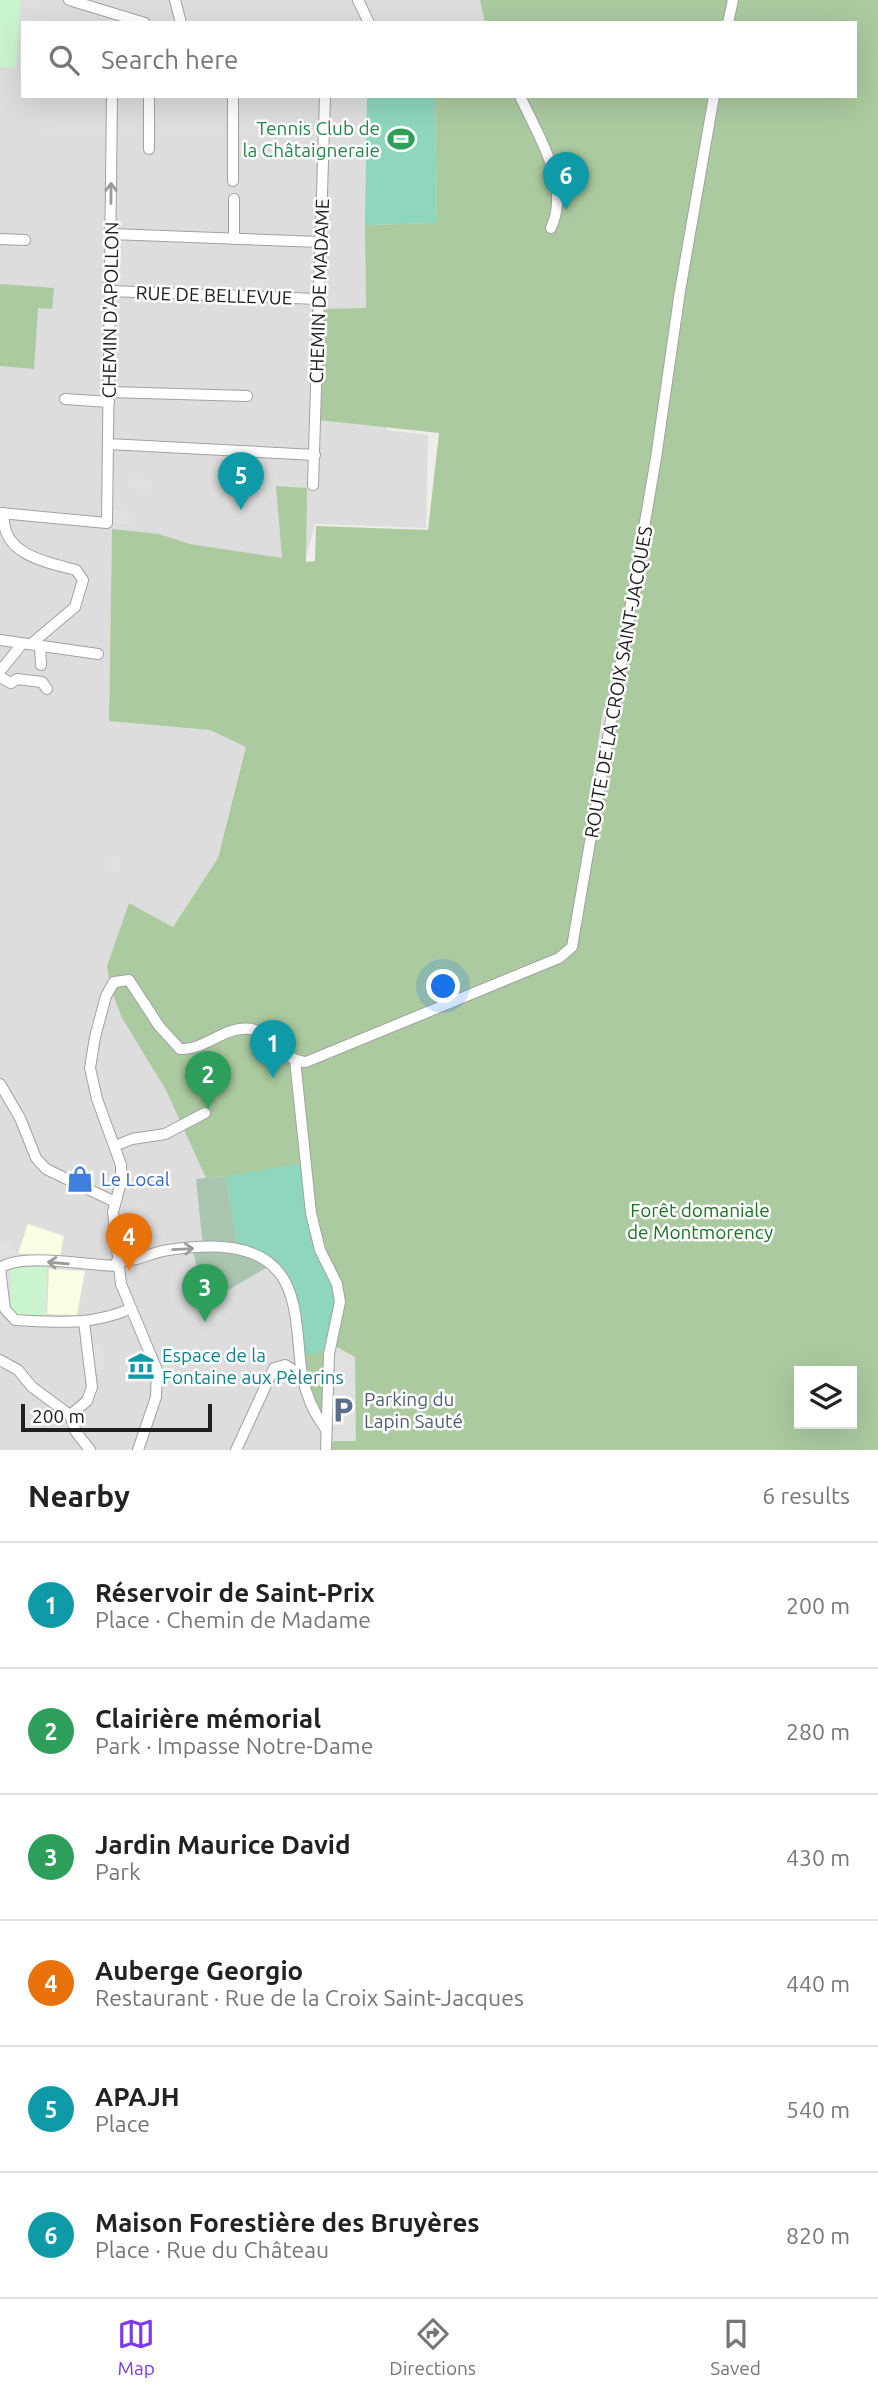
<!DOCTYPE html>
<html lang="en">
<head>
<meta charset="utf-8">
<style>
	body { margin:0; font-family:Ubuntu,sans-serif; background:#f6f6f6; color:#222 }
	.controls { position:absolute; right:21px; bottom:21px; display:grid; overflow:hidden; border-radius:0px; box-shadow:0 7px 28px #0002 }
	.controls button { width:63px; height:63px; display:grid; place-items:center; padding:0; border:0; border-bottom:2px solid #e0e0e0; background:#fff; color:#222; font:35px sans-serif }
	.scale { position:absolute; left:21px; bottom:18px; width:191px; box-sizing:border-box; padding-left:7px; border:4px solid #202020; border-top:0; font-size:19px; line-height:24px; white-space:nowrap; color:#202020; -webkit-text-stroke:5px #fff; paint-order:stroke }
	.you { position:absolute; left:444px; top:987px; width:24px; height:24px; margin:-18px; border:5px solid #fff; border-radius:50%; background:#1a73e8; box-shadow:0 0 0 10px #1a73e833 }
	.badge { display:grid; place-items:center; width:46px; height:46px; border-radius:50%; background:#7c3aed; color:#fff; font-size:23px; font-weight:700 }
	.pin { position:absolute; translate:-50% -58px; filter:drop-shadow(0 2px 4px #0008) }
	.pin::after { content:''; position:absolute; top:37px; width:24px; height:21px; background:inherit; clip-path:polygon(0 0,100% 0,50% 100%) }
	.list { margin:0; padding:0; list-style:none }
	h2 { display:flex; justify-content:space-between; align-items:center; height:91px; margin:0; padding:0 28px; font-size:30px }
	h2 small { font-size:23px; font-weight:400; color:#767676 }
	.list li { display:grid; grid-template-columns:46px 1fr auto; gap:21px; align-items:center; box-sizing:border-box; height:126px; padding:0 28px; border-top:2px solid #e0e0e0 }
	.list b { display:block; font-size:26px; white-space:nowrap }
	.list p { margin:0; font-size:23px; white-space:nowrap; color:#767676 }
	.list em { font-size:23px; font-style:normal; color:#767676 }
	.icon { flex:none; width:38px; height:38px; fill:none; stroke:currentColor; stroke-width:2; stroke-linecap:round; stroke-linejoin:round }
	.map { position:relative; flex:none; width:878px; height:1450px; overflow:hidden }
	.search { position:absolute; background:#fff; box-shadow:0 7px 28px #0002; left:21px; right:21px; top:21px; height:77px; display:flex; align-items:center; gap:18px; box-sizing:border-box; padding:0 24px; border-radius:0px; color:#767676; font-size:26px }
	.sheet { height:847px; background:#fff }
	nav { display:flex; justify-content:space-around; align-items:center; box-sizing:border-box; height:98px; border-top:2px solid #e0e0e0; background:#fff; font-size:19px; color:#767676 }
	nav a { display:grid; justify-items:center; gap:4px }
	nav .on { color:#7c3aed }
	.map>svg:first-child { display:block }
	.residential { fill:#dedddd }
	.education { fill:#fbfce4 }
	.forest { fill:#abcaa0; fill-rule:evenodd }
	.cemetery { fill:#abc6b0 }
	.park { fill:#caf4ce }
	.pitch { fill:#8ed6bc }
	.parking { fill:#e0e0e0 }
	.lines { fill:none; stroke-linecap:round; stroke-linejoin:round }
	.minor-casing { stroke:#a1a1a1; stroke-width:12 }
	.minor { stroke:#fff; stroke-width:10 }
	.oneway { stroke:#9b9b9b }
	.labels { text-anchor:middle; stroke-width:5; stroke-linejoin:round; paint-order:stroke }
	.leisure-label { font-size:19px; fill:#27864d; stroke:#fff; text-anchor:end }
	.street-label { font-size:19px; fill:#202020; stroke:#fff }
	.shop-label { font-size:19px; fill:#366cbe; stroke:#fff; text-anchor:start }
	.park-label { font-size:19px; fill:#187422; stroke:#fff }
	.culture-label { font-size:19px; fill:#0d838f; stroke:#fff; text-anchor:start }
	.service-label { font-size:19px; fill:#4e5e75; stroke:#fff; text-anchor:start }
</style>
</head>
<body>
<div class="map">
<svg width="878" height="1450" viewBox="0 0 878 1450">
	<rect width="100%" height="100%" fill="#efede7"/>
	<!-- residential -->
	<polygon class="residential" points="0,0 485,0 489,23 23,23 23,96 521,96 392,299 387,430 428,435 426,528 315,524 305,562 190,544 159,534 112,530 109,720 210,730 246,747 218,858 173,927 130,904 196,1116 250,1251 300,1291 331,1450 0,1450"/>
	<!-- education -->
	<g class="education">
		<polygon points="28,1224 64,1236 60,1258 18,1253"/>
		<polygon points="49,1269 85,1271 77,1315 47,1314"/>
	</g>
	<!-- forest -->
	<g class="forest">
		<path d="M480 0H878V1450H331V1443L351 1429 348 1357 330 1350 325 1429 309 1401 299 1318 277 1272 238 1248 226 1176 206 1178 166 1090 122 1018 110 986 107 966 129 903 173 927 218 858 246 747 210 730 109 721 112 529 159 534 190 544 282 558 276 486 307 488 306 562 315 561 316 526 428 530 439 433 318 420 322 309 366 308 365 225 437 223 435 96H855V23H485ZM799 1371H852V1424H799Z"/>
		<polygon points="0,284 54,288 52,309 38,308 34,369 0,366"/>
	</g>
	<!-- cemetery -->
	<g class="cemetery">
		<polygon points="226,1176 238,1248 203,1247 196,1179"/>
		<polygon points="193,1251 243,1251 268,1267 216,1297 213,1283 201,1285"/>
	</g>
	<!-- park -->
	<g class="park">
		<polygon points="0,0 21,0 16,68 0,67"/>
		<polygon points="14,1266 47,1267 45,1316 15,1315 11,1312 10,1268"/>
	</g>
	<!-- pitch -->
	<g class="pitch">
		<polygon points="367,96 435,96 437,223 365,225"/>
		<polygon points="304,1163 310,1213 339,1302 330,1350 301,1356 299,1318 277,1272 238,1248 226,1176"/>
	</g>
	<!-- parking -->
	<g class="parking">
		<polygon points="133,475 152,483 149,492 128,486"/>
		<polygon points="108,511 127,511 132,525 107,522"/>
		<polygon points="603,710 611,710 599,787 592,783"/>
		<circle cx="113" cy="864" r="8"/>
		<polygon points="12,1240 16,1254 0,1257 0,1244"/>
		<polygon points="103,1344 105,1369 91,1370 89,1345"/>
		<polygon points="335,1346 355,1357 356,1441 329,1441 330,1387"/>
	</g>
	<g class="lines">
		<defs>
			<g id="minor">
				<polyline points="69,0 145,23"/>
				<polyline points="175,0 181,23"/>
				<polyline points="358,0 369,23"/>
				<polyline points="728,23 733,0"/>
				<polyline points="233,96 233,181"/>
				<path d="M520 96C538 136 571 184 551 228"/>
				<polyline points="149,149 149,96"/>
				<polyline points="111,234 320,242"/>
				<polyline points="0,239 25,240"/>
				<polyline points="234,239 234,199"/>
				<polyline points="109,291 318,299"/>
				<polyline points="109,392 247,396"/>
				<polyline points="65,399 109,402"/>
				<polyline points="108,444 315,455"/>
				<polyline points="313,485 325,96"/>
				<polyline points="0,513 107,523 112,96"/>
				<path d="M4 513C0 554 45 562 76 570L83 580 75 607 31 644"/>
				<polyline points="0,640 98,654"/>
				<polyline points="40,646 41,665"/>
				<polyline points="1,670 22,644"/>
				<polyline points="0,677 11,683 17,679 42,682 47,689"/>
				<polyline points="295,1060 311,1213 320,1250 337,1284 340,1302 329,1354 326,1450"/>
				<polyline points="0,1084 20,1118 36,1158 46,1169 115,1202"/>
				<polyline points="115,1146 132,1139 165,1134 205,1113"/>
				<path d="M117 1261C137 1262 149 1253 168 1250 188 1247 213 1245 232 1248 304 1259 294 1323 302 1375 306 1395 313 1412 325 1428"/>
				<path d="M0 1268C23 1252 88 1266 118 1266"/>
				<path d="M0 1269 5 1309 15 1320C57 1322 90 1326 130 1309"/>
				<polyline points="0,1360 18,1370 32,1387 70,1415 76,1432 90,1450"/>
				<polyline points="70,1415 87,1401 92,1387 84,1322"/>
				<path d="M138 1450 156 1397 157 1370 121 1284 113 1212 121 1182V1165L97 1099 90 1068 95 1037 106 996 114 982 129 980 159 1026 180 1049C206 1051 227 1022 255 1030 275 1035 283 1061 306 1062L559 958 572 947 656 458 680 291 714 96"/>
				<polyline points="236,1450 274,1368 285,1365 302,1375"/>
			</g>
		</defs>
		<!-- minor casing -->
		<use href="#minor" class="minor-casing"/>
		<!-- minor -->
		<use href="#minor" class="minor"/>
	</g>
	<!-- one-way arrows -->
	<defs><path id="oneway-shaft" d="M-6 0H5M1.5-3L5.5 0L1.5 3" fill="none" stroke-width="1.6" stroke-linecap="round" stroke-linejoin="round" transform="scale(1.75)"/></defs>
	<g class="oneway">
		<use href="#oneway-shaft" transform="translate(111 193) rotate(-90)"/>
		<use href="#oneway-shaft" transform="translate(183 1249) rotate(-3)"/>
		<use href="#oneway-shaft" transform="translate(58 1263) rotate(-175)"/>
	</g>
	<!-- icons -->
	<defs>
		<symbol id="stadium-bare" viewBox="-9 -9 18 18"><path d="M0-5a6.5 5 0 1 0 0 10a6.5 5 0 1 0 0-10ZM-3.5-1.8h7v3.6h-7Z" fill="#2e9e5b" stroke="#fff" stroke-width="2.5" paint-order="stroke"/></symbol>
		<symbol id="shop-bare" viewBox="-9 -9 18 18"><path d="M-5-2.5h2.3a2.7 3.5 0 0 1 5.4 0H5L5.5 6h-11ZM-1.5-2.5h3a1.5 2.3 0 0 0-3 0Z" fill="#3f7fe0" stroke="#fff" stroke-width="2.5" paint-order="stroke"/></symbol>
		<symbol id="museum-bare" viewBox="-9 -9 18 18"><path d="M0-6L6-3V-2H-6V-3ZM-5-1h2V3h-2ZM-1-1h2V3h-2ZM3-1h2V3H3ZM-6 4H6V6H-6Z" fill="#0f9aa8" stroke="#fff" stroke-width="2.5" paint-order="stroke"/></symbol>
		<symbol id="parking-bare" viewBox="-9 -9 18 18"><path d="M-3.5-5.5H1a3.5 3.5 0 0 1 0 7H-1V5.5H-3.5ZM-1-3.4V-.6H.8a1.4 1.4 0 0 0 0-2.8Z" fill="#5c6f8a" stroke="#fff" stroke-width="2.5" paint-order="stroke"/></symbol>
	</defs>
	<g fill-rule="evenodd">
		<use href="#stadium-bare" x="382" y="120" width="38" height="38"/>
		<use href="#shop-bare" x="61" y="1160" width="38" height="38"/>
		<use href="#museum-bare" x="122" y="1347" width="38" height="38"/>
		<use href="#parking-bare" x="324" y="1391" width="38" height="38"/>
	</g>
	<g class="labels">
		<!-- leisure labels -->
		<g class="leisure-label">
			<text x="380" y="135">Tennis Club de<tspan x="380" dy="22">la Châtaigneraie</tspan></text>
		</g>
		<!-- street labels -->
		<g class="street-label">
			<text transform="translate(319 291) rotate(-88)" y="7">CHEMIN DE MADAME</text>
			<text transform="translate(214 295) rotate(2)" y="7">RUE DE BELLEVUE</text>
			<text transform="translate(110 310) rotate(-89)" y="7">CHEMIN D'APOLLON</text>
			<text transform="translate(618 682) rotate(-80)" y="7">ROUTE DE LA CROIX SAINT-JACQUES</text>
		</g>
		<!-- shop labels -->
		<g class="shop-label">
			<text x="101" y="1186">Le Local</text>
		</g>
		<!-- park labels -->
		<g class="park-label">
			<text x="700" y="1217">Forêt domaniale<tspan x="700" dy="22">de Montmorency</tspan></text>
		</g>
		<!-- culture labels -->
		<g class="culture-label">
			<text x="162" y="1362">Espace de la<tspan x="162" dy="22">Fontaine aux Pèlerins</tspan></text>
		</g>
		<!-- service labels -->
		<g class="service-label">
			<text x="364" y="1406">Parking du<tspan x="364" dy="22">Lapin Sauté</tspan></text>
		</g>
	</g>
</svg>
<div class="controls">
<button><svg class="icon" aria-label="layers" viewBox="0 0 24 24"><path d="M12 4l9 5-9 5-9-5zM3 14l9 5 9-5"/></svg></button>
</div>
<div class="scale">200 m</div>
<div class="you"></div>
<div class="pin badge" style="left:273px;top:1078px;background:#0f9aa8">1</div>
<div class="pin badge" style="left:208px;top:1109px;background:#2e9e5b">2</div>
<div class="pin badge" style="left:205px;top:1322px;background:#2e9e5b">3</div>
<div class="pin badge" style="left:129px;top:1271px;background:#e8710a">4</div>
<div class="pin badge" style="left:241px;top:510px;background:#0f9aa8">5</div>
<div class="pin badge" style="left:566px;top:210px;background:#0f9aa8">6</div>
<div class="search"><svg class="icon" aria-label="search" viewBox="0 0 24 24"><circle cx="10" cy="10" r="6"/><path d="M15 15l6 6"/></svg>Search here</div>
</div>
<section class="sheet">
<h2>Nearby<small>6 results</small></h2>
<ul class="list">
<li><span class="badge" style="background:#0f9aa8">1</span><div><b>Réservoir de Saint-Prix</b><p>Place · Chemin de Madame</p></div><em>200 m</em></li>
<li><span class="badge" style="background:#2e9e5b">2</span><div><b>Clairière mémorial</b><p>Park · Impasse Notre-Dame</p></div><em>280 m</em></li>
<li><span class="badge" style="background:#2e9e5b">3</span><div><b>Jardin Maurice David</b><p>Park</p></div><em>430 m</em></li>
<li><span class="badge" style="background:#e8710a">4</span><div><b>Auberge Georgio</b><p>Restaurant · Rue de la Croix Saint-Jacques</p></div><em>440 m</em></li>
<li><span class="badge" style="background:#0f9aa8">5</span><div><b>APAJH</b><p>Place</p></div><em>540 m</em></li>
<li><span class="badge" style="background:#0f9aa8">6</span><div><b>Maison Forestière des Bruyères</b><p>Place · Rue du Château</p></div><em>820 m</em></li>
</ul>
</section>
<nav>
<a class="on"><svg class="icon" aria-label="map" viewBox="0 0 24 24"><path d="M3 6l6-2 6 2 6-2v14l-6 2-6-2-6 2zM9 4v14M15 6v14"/></svg>Map</a>
<a><svg class="icon" aria-label="directions" viewBox="0 0 24 24"><path d="M12 3l9 9-9 9-9-9zM9 14v-3h6M13 9l2 2-2 2"/></svg>Directions</a>
<a><svg class="icon" aria-label="saved" viewBox="0 0 24 24"><path d="M7 4h10v16l-5-4-5 4z"/></svg>Saved</a>
</nav>
</body>
</html>
